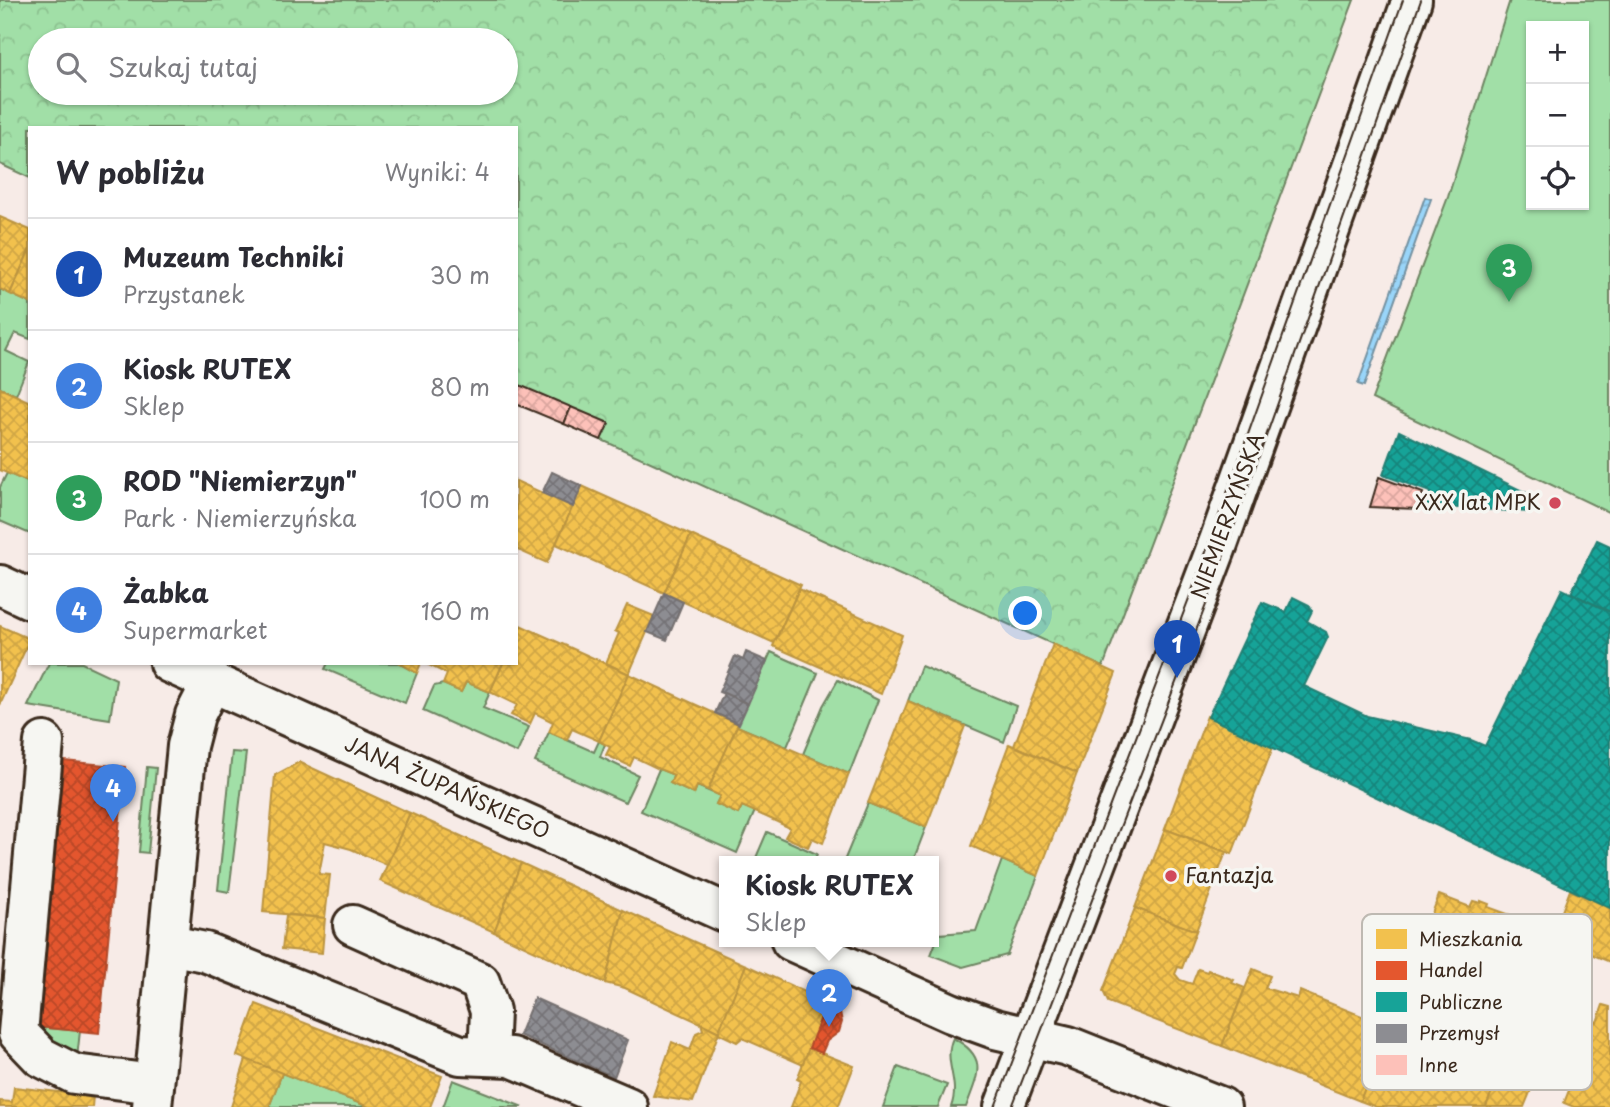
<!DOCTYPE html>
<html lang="pl">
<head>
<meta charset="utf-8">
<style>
	body { margin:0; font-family:"Playpen Sans",sans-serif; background:#f2f2f3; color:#2b2b33 }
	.controls { position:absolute; right:21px; top:21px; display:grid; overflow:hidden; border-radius:0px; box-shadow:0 2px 5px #0004 }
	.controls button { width:63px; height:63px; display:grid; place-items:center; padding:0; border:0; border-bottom:2px solid #e1e1e2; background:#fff; color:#2b2b33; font:35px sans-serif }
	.you { position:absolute; left:1026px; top:614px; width:24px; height:24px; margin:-18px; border:5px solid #fff; border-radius:50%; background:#1a73e8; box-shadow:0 0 0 10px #1a73e833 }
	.badge { display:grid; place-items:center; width:46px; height:46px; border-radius:50%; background:#d1495b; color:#fff; font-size:23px; font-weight:700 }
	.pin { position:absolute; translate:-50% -58px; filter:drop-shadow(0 2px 4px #0008) }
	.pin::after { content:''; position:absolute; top:37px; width:24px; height:21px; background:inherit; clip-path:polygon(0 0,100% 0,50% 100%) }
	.popup { position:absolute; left:719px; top:856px; width:220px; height:91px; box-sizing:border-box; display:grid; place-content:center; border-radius:0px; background:#fff; filter:drop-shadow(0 2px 5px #0005); font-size:23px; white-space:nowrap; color:#7c7c81 }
	.popup b { font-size:26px; color:#2b2b33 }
	.popup::after { content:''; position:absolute; left:50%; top:100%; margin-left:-14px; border:14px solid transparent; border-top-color:#fff }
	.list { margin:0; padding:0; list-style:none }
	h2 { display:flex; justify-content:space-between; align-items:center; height:91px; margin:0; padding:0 28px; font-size:30px }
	h2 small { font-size:23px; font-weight:400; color:#7c7c81 }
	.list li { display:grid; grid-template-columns:46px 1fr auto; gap:21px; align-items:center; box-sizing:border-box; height:112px; padding:0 28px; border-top:2px solid #e1e1e2 }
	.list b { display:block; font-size:26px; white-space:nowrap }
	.list p { margin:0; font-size:23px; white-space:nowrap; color:#7c7c81 }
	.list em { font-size:23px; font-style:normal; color:#7c7c81 }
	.icon { flex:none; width:38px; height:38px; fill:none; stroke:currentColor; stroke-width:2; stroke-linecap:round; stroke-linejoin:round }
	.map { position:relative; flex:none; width:1610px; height:1107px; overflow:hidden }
	.search { position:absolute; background:#fff; box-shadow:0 2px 5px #0004; left:28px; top:28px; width:490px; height:77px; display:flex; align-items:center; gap:18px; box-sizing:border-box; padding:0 24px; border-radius:38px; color:#7c7c81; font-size:26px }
	.panel { position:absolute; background:#fff; box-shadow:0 2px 5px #0004; left:28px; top:126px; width:490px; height:539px; border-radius:0px }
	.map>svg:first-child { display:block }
	.green { fill:#a1dfa7; stroke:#6e8462; stroke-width:2; fill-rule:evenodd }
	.forest { fill:url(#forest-crowns); stroke:#6e8462; stroke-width:2; fill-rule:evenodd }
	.water { fill:url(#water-ripples); stroke:#7391a1; stroke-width:2 }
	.homes { fill:url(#homes-cross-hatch); stroke:#bb9440; stroke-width:2 }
	.shops { fill:url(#shops-cross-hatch); stroke:#b14a29; stroke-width:2 }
	.public { fill:url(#public-cross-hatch); stroke:#227f73; stroke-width:2 }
	.industry { fill:url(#industry-cross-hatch); stroke:#746f6f; stroke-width:2 }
	.building { fill:url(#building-cross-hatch); stroke:#3b2a1e; stroke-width:2 }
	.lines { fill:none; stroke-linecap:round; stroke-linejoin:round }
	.minor-casing { stroke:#3b2a1e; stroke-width:44 }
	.minor { stroke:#f6f6f2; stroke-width:38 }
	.tram { stroke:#3b2a1e; stroke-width:2 }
	.poi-dot { fill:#d1495b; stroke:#f6f6f2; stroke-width:2.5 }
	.labels { text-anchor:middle; stroke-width:7; stroke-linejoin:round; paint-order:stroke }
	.poi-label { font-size:21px; fill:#3b2a1e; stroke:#f6f6f2; text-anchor:end }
	.street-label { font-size:21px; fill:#3b2a1e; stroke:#f6f6f2 }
	.key { fill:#f6f6f2; stroke:#beb9b2; stroke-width:2 }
	.key-label { font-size:19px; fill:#3b2a1e }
</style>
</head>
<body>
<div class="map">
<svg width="1610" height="1107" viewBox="0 0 1610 1107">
	<defs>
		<pattern id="forest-crowns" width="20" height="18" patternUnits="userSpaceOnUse" patternTransform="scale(1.75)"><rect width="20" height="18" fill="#a1dfa7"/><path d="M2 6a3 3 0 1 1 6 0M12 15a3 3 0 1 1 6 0" fill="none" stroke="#8cc08f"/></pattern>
		<pattern id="water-ripples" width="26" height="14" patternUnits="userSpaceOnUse" patternTransform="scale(1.75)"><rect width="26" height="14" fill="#99d5f9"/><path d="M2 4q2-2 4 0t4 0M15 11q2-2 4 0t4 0" fill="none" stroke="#85b7d5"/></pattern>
		<pattern id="homes-cross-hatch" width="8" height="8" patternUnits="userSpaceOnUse" patternTransform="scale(1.75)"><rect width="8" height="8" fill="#f2c14e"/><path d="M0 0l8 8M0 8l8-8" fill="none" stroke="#d0a644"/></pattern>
		<pattern id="shops-cross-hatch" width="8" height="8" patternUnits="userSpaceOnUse" patternTransform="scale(1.75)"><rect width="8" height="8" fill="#e4572e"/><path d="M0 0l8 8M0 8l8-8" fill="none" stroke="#ba4827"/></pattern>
		<pattern id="public-cross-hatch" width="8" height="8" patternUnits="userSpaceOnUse" patternTransform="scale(1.75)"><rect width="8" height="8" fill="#17a398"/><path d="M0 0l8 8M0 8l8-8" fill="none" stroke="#16857b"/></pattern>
		<pattern id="industry-cross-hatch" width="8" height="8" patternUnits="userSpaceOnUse" patternTransform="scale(1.75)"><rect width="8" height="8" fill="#8d8d92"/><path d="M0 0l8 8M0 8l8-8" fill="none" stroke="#747377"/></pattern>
		<pattern id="building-cross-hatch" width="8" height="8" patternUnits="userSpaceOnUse" patternTransform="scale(1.75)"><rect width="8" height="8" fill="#fdc1b9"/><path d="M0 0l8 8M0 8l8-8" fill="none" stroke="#daa69f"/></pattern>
	</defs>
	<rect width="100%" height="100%" fill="#f7ebe7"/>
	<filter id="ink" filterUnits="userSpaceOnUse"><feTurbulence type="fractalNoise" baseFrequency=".0143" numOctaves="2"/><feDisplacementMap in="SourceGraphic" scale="14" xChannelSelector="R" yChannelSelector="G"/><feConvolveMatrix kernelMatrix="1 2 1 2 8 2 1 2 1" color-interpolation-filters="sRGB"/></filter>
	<g filter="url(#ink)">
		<!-- green -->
		<g class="green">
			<path d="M1510 0H1610V513L1372 399 1448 197ZM1531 26H1584V205H1531Z"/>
			<polygon points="0,289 30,303 30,339 15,333 6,351 29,362 16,395 0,388"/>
			<polygon points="7,473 30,483 30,534 0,521 0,487"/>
			<polygon points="771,652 818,673 787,747 737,726"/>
			<polygon points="49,663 82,663 116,679 110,719 28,706"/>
			<polygon points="328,663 399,663 417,673 405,703 325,669"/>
			<polygon points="921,666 1016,706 1004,742 908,701"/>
			<polygon points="838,680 878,700 849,774 803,754 823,706"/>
			<polygon points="466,682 490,692 483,708 529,727 517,753 423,711 434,686 443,684 461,692"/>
			<polygon points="549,732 594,752 599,741 605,744 600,757 638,775 625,802 535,762"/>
			<polygon points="232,752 246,753 229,892 218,890"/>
			<polygon points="147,767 156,768 148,853 139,852"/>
			<polygon points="659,769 674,775 670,783 694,794 697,786 720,796 716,804 738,814 742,806 755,811 737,853 641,811"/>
			<polygon points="868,803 926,827 913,861 844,861"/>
			<polygon points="767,832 817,854 814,861 755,860"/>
			<polygon points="1002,860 1038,876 1007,955 963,967 931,955 939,934 976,931"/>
			<polygon points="38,1027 80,1031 77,1058 66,1059"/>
			<path d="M953 1038C989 1057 978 1075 966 1107H951C961 1081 942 1062 953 1038Z"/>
			<polygon points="898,1067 947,1085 938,1107 883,1107"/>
			<polygon points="282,1073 369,1107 269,1107"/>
			<polygon points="453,1080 523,1107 443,1107"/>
		</g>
		<!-- forest -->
		<path class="forest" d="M0 0H1354L1103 667 516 401V128H30V178L0 164ZM40 40H506V93H40Z"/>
		<!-- water -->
		<polygon class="water" points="1425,197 1431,199 1364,386 1358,384"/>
		<!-- homes -->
		<g class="homes">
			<polygon points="0,217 30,230 30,249 10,294 0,289"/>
			<polygon points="30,249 30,303 10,294"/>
			<polygon points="0,388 30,402 30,483 0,470"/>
			<polygon points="516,481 573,507 547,563 516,549"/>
			<polygon points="582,486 691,535 664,593 556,544"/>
			<polygon points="691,535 801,585 774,643 664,593"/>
			<polygon points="799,589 902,635 881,694 773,646"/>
			<polygon points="627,605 654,616 629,674 606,663 619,633 615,631"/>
			<polygon points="520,625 629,674 599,741 572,729 567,740 549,732 553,722 535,713 530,724 511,715 517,705 490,692 503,663 516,663 516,633"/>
			<polygon points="0,626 30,639 0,705"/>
			<polygon points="1053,644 1116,673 1077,773 1014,746"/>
			<polygon points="400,663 421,663 417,673"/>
			<polygon points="425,663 503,663 490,692 466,682 461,692 443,684 447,674"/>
			<polygon points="629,674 738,724 708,790 697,786 694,794 670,783 674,775 659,769 634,757 630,766 606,755 610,747 599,741"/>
			<polygon points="908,701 965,726 926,827 868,803"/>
			<polygon points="1207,716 1273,747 1232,854 1165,829"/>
			<polygon points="737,726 849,774 823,843 812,838 808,847 785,837 790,828 773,820 742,806 738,814 716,804 720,796 708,790"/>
			<polygon points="1009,744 1077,773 1038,876 971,846"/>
			<polygon points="299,762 410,813 387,865 351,849 325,842 319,874 330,875 325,918 263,912 275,775"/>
			<polygon points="410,813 521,863 494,932 380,881"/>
			<polygon points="1165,829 1226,852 1196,931 1135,908"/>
			<polygon points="521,863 623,910 605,983 494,932"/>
			<polygon points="1570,890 1610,908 1610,962 1552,938"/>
			<polygon points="1439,895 1470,907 1473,901 1481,903 1481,901 1489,904 1488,907 1519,918 1516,926 1553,940 1527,1004 1479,985 1477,989 1457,981 1458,977 1414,961"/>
			<polygon points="1135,908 1196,931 1182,968 1178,967 1175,974 1180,980 1192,984 1198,969 1207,972 1208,970 1234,980 1232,983 1245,988 1222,1046 1108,1002 1103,991"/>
			<polygon points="623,910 746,965 719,1032 625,988 605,983"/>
			<polygon points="286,915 325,918 322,953 282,949"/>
			<polygon points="746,965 827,1002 803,1065 742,1038 737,1042 718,1033"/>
			<polygon points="1253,969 1270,976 1265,988 1298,998 1300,991 1372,1020 1370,1027 1382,1032 1388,1030 1360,1101 1222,1046"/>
			<polygon points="1529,997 1597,1022 1603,1005 1610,1007 1610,1107 1574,1107 1564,1103 1575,1075 1508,1050"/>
			<polygon points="256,1004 442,1076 430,1107 369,1107 237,1056"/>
			<polygon points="701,1023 719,1032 693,1102 653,1096 672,1042 690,1050 696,1033 703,1030"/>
			<polygon points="1388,1030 1409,1040 1412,1033 1487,1063 1484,1070 1499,1074 1486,1107 1376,1107 1360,1101"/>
			<polygon points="809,1048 854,1066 838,1107 791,1107 801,1081 797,1079"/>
			<polygon points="1508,1050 1542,1063 1524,1107 1486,1107"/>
			<polygon points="246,1059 282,1073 269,1107 231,1107"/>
			<polygon points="14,1087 93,1096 92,1107 0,1107 0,1101 12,1102"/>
		</g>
		<!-- shops -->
		<g class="shops">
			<polygon points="64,761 125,767 99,1033 38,1027"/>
			<polygon points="827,1002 839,1007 842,1022 839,1032 827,1041 822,1053 809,1048"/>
		</g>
		<!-- public -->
		<g class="public">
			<polygon points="1399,431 1535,497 1530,512 1425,506 1430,492 1383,475"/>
			<polygon points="1597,540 1610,546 1610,612 1571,593"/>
			<polygon points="1562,589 1610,612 1610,908 1208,717 1262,602 1286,612 1293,597 1309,605 1312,611 1307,621 1326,632 1328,637 1304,686 1367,716 1471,740 1485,746"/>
		</g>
		<!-- industry -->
		<g class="industry">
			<polygon points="552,472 582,486 573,507 542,493"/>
			<polygon points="664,593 683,602 667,640 647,632"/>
			<polygon points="746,652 767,661 748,704 719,692 735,656 743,660"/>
			<polygon points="724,693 748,704 739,724 715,713"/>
			<polygon points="534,998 628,1040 614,1077 519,1035"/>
		</g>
		<!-- building -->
		<g class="building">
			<polygon points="517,384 571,407 564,424 516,404"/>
			<polygon points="571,407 609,423 601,440 564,424"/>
			<polygon points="1379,477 1423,493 1417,509 1370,507"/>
		</g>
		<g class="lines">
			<defs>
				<g id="minor">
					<polyline points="0,585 30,599"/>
					<polyline points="169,663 724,912"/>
					<polyline points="44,742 18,1033 41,1057 74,1074 154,1084"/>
					<polyline points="353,925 480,982 490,1011 488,1056"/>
					<polyline points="791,941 951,1013 995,1029 1068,1046 1221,1107"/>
					<polyline points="169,945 205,952 460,1055 511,1057 628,1107"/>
					<polyline points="152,1107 187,746 195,715 212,682"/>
					<polyline points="1004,1107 1219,541 1412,0"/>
				</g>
			</defs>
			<!-- minor casing -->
			<use href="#minor" class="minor-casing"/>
			<!-- minor -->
			<use href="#minor" class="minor"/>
			<!-- tram -->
			<g class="tram">
				<polyline points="995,1107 1196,580 1403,0"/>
				<polyline points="1012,1107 1209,597 1421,0"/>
			</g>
		</g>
	</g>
	<!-- markers -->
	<g class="poi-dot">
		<circle cx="1555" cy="503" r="7"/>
		<circle cx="1171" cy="876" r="7"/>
	</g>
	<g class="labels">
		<!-- poi labels -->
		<g class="poi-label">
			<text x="1541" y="510">XXX lat MPK</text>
			<text x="1185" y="883" text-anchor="start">Fantazja</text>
		</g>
		<!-- street labels -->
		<g class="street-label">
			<text transform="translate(1228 516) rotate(-70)" y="7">NIEMIERZYŃSKA</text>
			<text transform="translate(447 788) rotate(24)" y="7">JANA ŻUPAŃSKIEGO</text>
		</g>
	</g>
	<!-- legend -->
	<rect x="1362" y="914" width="230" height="176" rx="10" class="key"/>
	<rect x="1376" y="929" width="31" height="20" fill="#f2c14e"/>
	<rect x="1376" y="961" width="31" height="19" fill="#e4572e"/>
	<rect x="1376" y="992" width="31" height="20" fill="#17a398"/>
	<rect x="1376" y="1024" width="31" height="19" fill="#8d8d92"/>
	<rect x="1376" y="1055" width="31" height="20" fill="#fdc1b9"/>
	<g class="key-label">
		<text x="1419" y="946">Mieszkania</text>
		<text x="1419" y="977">Handel</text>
		<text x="1419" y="1009">Publiczne</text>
		<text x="1419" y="1040">Przemysł</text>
		<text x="1419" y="1072">Inne</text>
	</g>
</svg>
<div class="controls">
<button>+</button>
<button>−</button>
<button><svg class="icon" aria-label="locate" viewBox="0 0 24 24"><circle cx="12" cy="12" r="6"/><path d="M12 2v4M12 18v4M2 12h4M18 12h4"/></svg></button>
</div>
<div class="you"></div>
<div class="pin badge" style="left:1177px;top:678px;background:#1a4fb4">1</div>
<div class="pin badge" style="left:829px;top:1027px;background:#3f7fe0">2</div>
<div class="popup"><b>Kiosk RUTEX</b>Sklep</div>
<div class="pin badge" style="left:1509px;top:302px;background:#2e9e5b">3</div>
<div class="pin badge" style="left:113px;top:822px;background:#3f7fe0">4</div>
<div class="search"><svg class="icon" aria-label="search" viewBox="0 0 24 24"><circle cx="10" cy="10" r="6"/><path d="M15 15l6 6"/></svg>Szukaj tutaj</div>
<section class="panel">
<h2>W pobliżu<small>Wyniki: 4</small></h2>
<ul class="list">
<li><span class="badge" style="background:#1a4fb4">1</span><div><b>Muzeum Techniki</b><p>Przystanek</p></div><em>30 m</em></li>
<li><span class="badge" style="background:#3f7fe0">2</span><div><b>Kiosk RUTEX</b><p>Sklep</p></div><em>80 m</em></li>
<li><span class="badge" style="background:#2e9e5b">3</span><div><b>ROD &quot;Niemierzyn&quot;</b><p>Park · Niemierzyńska</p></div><em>100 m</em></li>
<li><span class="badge" style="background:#3f7fe0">4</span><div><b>Żabka</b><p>Supermarket</p></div><em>160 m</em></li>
</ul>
</section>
</div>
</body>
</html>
